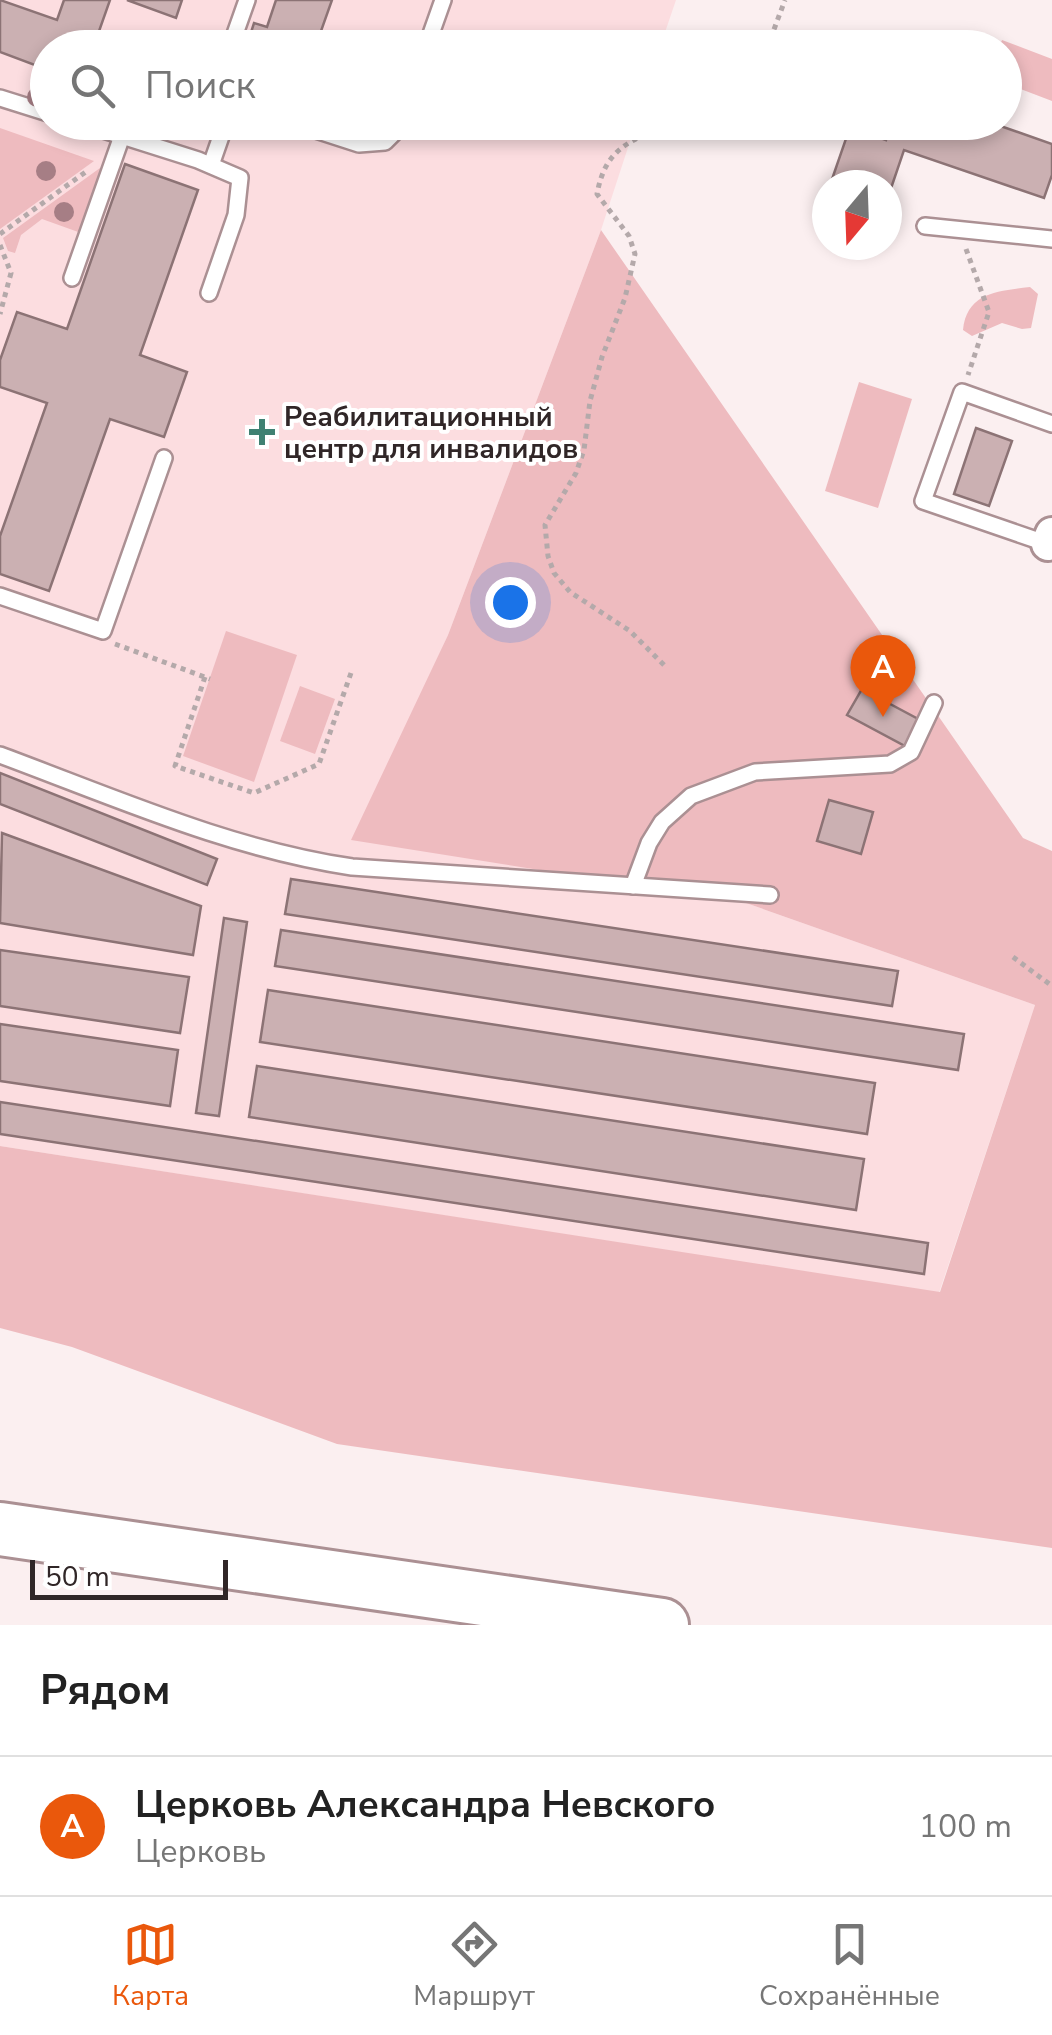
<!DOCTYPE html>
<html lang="ru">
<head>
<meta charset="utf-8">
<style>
	body { margin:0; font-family:"Nunito Sans",sans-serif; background:#f2f2f2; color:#222 }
	.compass { position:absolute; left:812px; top:170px; width:90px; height:90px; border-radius:50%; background:#fff; box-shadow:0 5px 15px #0003; rotate:199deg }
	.scale { position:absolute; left:30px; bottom:25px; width:198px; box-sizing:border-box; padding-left:10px; border:5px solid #302627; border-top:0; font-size:28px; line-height:35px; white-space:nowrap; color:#302627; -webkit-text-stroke:8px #fff; paint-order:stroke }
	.you { position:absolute; left:510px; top:602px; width:35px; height:35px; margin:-25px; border:8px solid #fff; border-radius:50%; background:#1a73e8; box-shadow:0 0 0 15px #1a73e833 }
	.badge { display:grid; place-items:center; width:65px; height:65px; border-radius:50%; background:#ea580c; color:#fff; font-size:32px; font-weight:700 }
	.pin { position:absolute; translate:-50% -82px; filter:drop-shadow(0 2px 5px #0008) }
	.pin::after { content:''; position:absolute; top:52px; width:35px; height:30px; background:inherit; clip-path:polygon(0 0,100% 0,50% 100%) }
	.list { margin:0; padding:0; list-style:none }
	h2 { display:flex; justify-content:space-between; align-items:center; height:130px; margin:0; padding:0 40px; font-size:42px }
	h2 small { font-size:32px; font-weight:400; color:#767676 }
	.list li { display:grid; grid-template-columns:65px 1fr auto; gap:30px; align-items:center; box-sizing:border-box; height:140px; padding:0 40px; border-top:2px solid #e0e0e0 }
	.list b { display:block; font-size:38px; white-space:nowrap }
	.list p { margin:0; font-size:32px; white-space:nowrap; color:#767676 }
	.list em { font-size:32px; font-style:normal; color:#767676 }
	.icon { flex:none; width:55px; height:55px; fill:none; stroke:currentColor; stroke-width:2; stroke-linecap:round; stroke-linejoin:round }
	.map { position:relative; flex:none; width:1052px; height:1625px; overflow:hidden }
	.search { position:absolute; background:#fff; box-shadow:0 5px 15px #0003; left:30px; right:30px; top:30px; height:110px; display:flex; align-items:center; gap:25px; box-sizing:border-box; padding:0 35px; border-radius:55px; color:#767676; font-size:38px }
	.sheet { height:270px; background:#fff }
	nav { display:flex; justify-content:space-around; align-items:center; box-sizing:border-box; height:140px; border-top:2px solid #e0e0e0; background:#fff; font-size:28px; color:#767676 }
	nav a { display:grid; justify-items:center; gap:5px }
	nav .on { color:#ea580c }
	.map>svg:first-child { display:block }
	.built { fill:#fcdde0 }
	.green { fill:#eebbbf }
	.building { fill:#cbb0b2; stroke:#8c7375; stroke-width:2.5 }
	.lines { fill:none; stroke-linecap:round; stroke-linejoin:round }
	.service-casing { stroke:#ab9093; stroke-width:20 }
	.minor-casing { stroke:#ab9093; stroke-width:38 }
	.trunk-casing { stroke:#ab9093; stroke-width:58 }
	.path { stroke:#b4a9aa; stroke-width:5; stroke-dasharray:5 5; stroke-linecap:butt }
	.service { stroke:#fff; stroke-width:15 }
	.minor { stroke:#fff; stroke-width:32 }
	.trunk { stroke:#fff; stroke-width:52 }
	.tree { fill:#a67e85 }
	.poi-dot { fill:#3f8172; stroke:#fff; stroke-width:4 }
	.labels { text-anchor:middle; stroke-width:8; stroke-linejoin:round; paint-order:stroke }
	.poi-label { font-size:28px; font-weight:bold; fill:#302627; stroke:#fff; text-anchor:start }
</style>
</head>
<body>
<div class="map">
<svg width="1052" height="1625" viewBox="0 0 1052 1625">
	<rect width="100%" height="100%" fill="#fbeff0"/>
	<!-- built -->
	<polygon class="built" points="0,0 676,0 660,47 48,48 48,122 636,123 601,230 448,635 405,730 633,886 746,903 1035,1005 939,1293 0,1146"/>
	<!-- green -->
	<g class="green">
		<polygon points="1002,40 1052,59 1052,101 1005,83 1004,48 999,47"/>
		<polygon points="0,128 94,161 0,229"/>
		<polygon points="100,168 101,175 81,233 42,219 21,235 15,253 8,251 3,238"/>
		<polygon points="601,230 1023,838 1052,851 1052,1548 337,1444 72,1347 0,1328 0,1146 940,1292 1035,1005 746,903 351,840 448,635"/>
		<path d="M1030 287 1038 294 1031 328 1022 329 1002 323 972 336 963 330C967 292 998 291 1030 287Z"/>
		<polygon points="859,382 912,399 878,508 825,491"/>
		<polygon points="226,631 297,655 254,782 183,756"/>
		<polygon points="300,686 335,699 315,754 280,741"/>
	</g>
	<!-- building -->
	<g class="building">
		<polygon points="0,0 57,20 64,0 110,0 98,34 136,48 48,48 48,70 0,52"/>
		<polygon points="127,0 182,0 176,18"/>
		<polygon points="276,0 332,0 315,48 246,48 254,23 267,27"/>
		<polygon points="891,122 989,122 1052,144 1052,175 1044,198 904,150 887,200 887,185 830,185 850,127 886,140"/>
		<polygon points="125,164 198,190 140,355 187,372 164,437 110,419 49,591 0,574 0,536 47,403 0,387 0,360 17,312 67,329"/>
		<polygon points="976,428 1012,441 989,506 954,494"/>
		<polygon points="862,689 920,720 905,746 847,715"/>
		<polygon points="0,773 217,859 207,885 0,804"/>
		<polygon points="829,800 873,812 861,854 817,841"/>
		<polygon points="2,833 201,906 193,955 0,923"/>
		<polygon points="291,879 898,971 892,1006 285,914"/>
		<polygon points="224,918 247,922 219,1116 196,1113"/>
		<polygon points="281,930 964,1034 958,1070 275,966"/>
		<polygon points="0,950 189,977 180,1033 0,1006"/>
		<polygon points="268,990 875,1083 867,1134 260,1042"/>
		<polygon points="0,1024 178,1050 170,1106 0,1081"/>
		<polygon points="257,1066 864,1159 856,1210 249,1117"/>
		<polygon points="0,1102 928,1243 924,1274 0,1134"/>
	</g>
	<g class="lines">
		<defs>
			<g id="service">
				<polyline points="230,48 247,0"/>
				<polyline points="426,48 443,0"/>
				<polyline points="0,98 48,113"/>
				<polyline points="78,122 198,160 240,178 236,215 209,293"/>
				<polyline points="291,122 359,144 385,142 396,131 399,122"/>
				<polyline points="211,165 226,122"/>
				<polyline points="925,226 1052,239"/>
				<polyline points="72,278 122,136"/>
				<polyline points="1051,545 923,501 962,392 1052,424"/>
				<polyline points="0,596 103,631 164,458"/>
				<path d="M0 755C116 798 230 849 352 867L770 895"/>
				<polyline points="633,886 649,843 662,822 691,796 755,772 890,764 911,752 934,703"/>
			</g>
			<polyline id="minor" points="1048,544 1052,534"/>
			<polyline id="trunk" points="0,1529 662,1625"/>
		</defs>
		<!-- service casing -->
		<use href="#service" class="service-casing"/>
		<!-- minor casing -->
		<use href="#minor" class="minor-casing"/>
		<!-- trunk casing -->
		<use href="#trunk" class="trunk-casing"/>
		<!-- path -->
		<g class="path">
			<polyline points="767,48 785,0"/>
			<polyline points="0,234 87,171"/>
			<polyline points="0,245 11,273 0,314"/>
			<polyline points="966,249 989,312 968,375"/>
			<polyline points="115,644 210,679"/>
			<path d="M664 665 630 631 570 592 554 573 548 556 545 525 576 473 584 450 590 401 602 357 625 298 635 254 629 236 597 194C606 146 630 143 669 122"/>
			<polyline points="205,677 175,766 254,793 319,764 351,673"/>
			<polyline points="1013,957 1052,986"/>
		</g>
		<!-- service -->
		<use href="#service" class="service"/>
		<!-- minor -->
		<use href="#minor" class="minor"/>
		<!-- trunk -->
		<use href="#trunk" class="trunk"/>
	</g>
	<!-- trees -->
	<g class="tree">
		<circle cx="37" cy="97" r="10"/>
		<circle cx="46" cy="171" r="10"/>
		<circle cx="64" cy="212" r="10"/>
	</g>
	<!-- markers -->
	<path class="poi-dot" d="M257 417h10v10h10v10h-10v10h-10v-10h-10v-10h10z"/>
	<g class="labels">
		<!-- poi labels -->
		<g class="poi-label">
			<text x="284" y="426">Реабилитационный<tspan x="284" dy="32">центр для инвалидов</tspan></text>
		</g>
	</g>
</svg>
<svg class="compass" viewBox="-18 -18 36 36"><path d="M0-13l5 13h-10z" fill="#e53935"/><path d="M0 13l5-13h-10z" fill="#767676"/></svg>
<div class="scale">50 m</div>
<div class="you"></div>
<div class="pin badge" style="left:883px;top:717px">A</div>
<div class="search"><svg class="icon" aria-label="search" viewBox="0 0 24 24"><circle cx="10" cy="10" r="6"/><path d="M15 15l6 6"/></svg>Поиск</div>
</div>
<section class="sheet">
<h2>Рядом<small></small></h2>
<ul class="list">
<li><span class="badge">A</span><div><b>Церковь Александра Невского</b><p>Церковь</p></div><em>100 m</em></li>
</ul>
</section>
<nav>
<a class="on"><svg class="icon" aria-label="map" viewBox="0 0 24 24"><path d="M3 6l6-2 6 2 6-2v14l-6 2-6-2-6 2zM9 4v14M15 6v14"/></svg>Карта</a>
<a><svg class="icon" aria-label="directions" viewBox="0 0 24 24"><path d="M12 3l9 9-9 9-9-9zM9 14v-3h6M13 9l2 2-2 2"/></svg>Маршрут</a>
<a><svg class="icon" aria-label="saved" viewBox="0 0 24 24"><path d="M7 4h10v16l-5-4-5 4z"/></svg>Сохранённые</a>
</nav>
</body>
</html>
